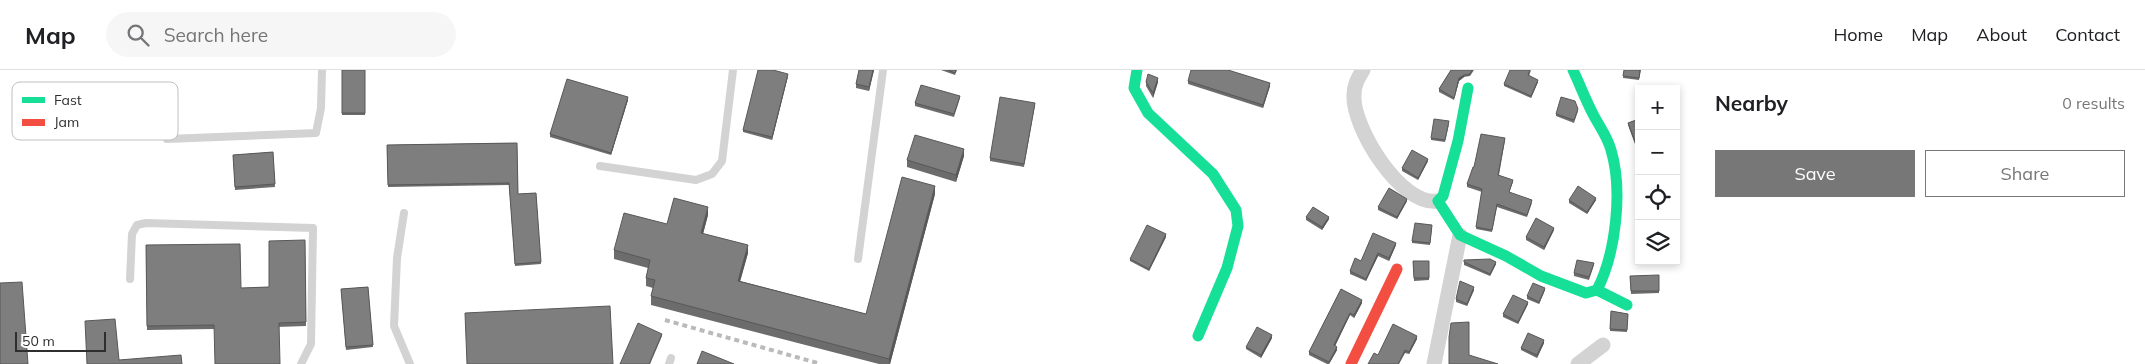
<!DOCTYPE html>
<html lang="en">
<head>
<meta charset="utf-8">
<style>
	body { margin:0; font-family:Mulish,sans-serif; background:#f6f6f6; color:#202124 }
	.controls { position:absolute; right:15px; top:15px; display:grid; overflow:hidden; border-radius:0px; box-shadow:0 2px 8px #0003 }
	.controls button { width:45px; height:45px; display:grid; place-items:center; padding:0; border:0; border-bottom:1px solid #e0e0e0; background:#fff; color:#202124; font:25px sans-serif }
	.scale { position:absolute; left:15px; bottom:12px; width:91px; box-sizing:border-box; padding-left:5px; border:2px solid #2e2e2e; border-top:0; font-size:14px; line-height:18px; white-space:nowrap; color:#2e2e2e; -webkit-text-stroke:4px #fff; paint-order:stroke }
	.list { margin:0; padding:0; list-style:none }
	h2 { display:flex; justify-content:space-between; align-items:center; height:65px; margin:0; padding:0 20px; font-size:21px }
	h2 small { font-size:16px; font-weight:400; color:#757577 }
	.actions { display:flex; gap:10px; padding:15px 20px }
	.actions a { flex:1; padding:11px 0; border:1px solid #777; border-radius:0px; text-align:center; font-size:18px; color:#777 }
	.actions .main { background:#777; color:#fff }
	.icon { flex:none; width:28px; height:28px; fill:none; stroke:currentColor; stroke-width:2; stroke-linecap:round; stroke-linejoin:round }
	.map { position:relative; flex:none; width:1695px; height:294px; overflow:hidden }
	header { display:flex; align-items:center; gap:30px; box-sizing:border-box; height:70px; padding:0 25px; background:#fff; border-bottom:1px solid #e0e0e0 }
	header strong { font-size:24px }
	nav { display:flex; gap:28px; margin-inline-start:auto; font-size:18px }
	.search { width:350px; height:45px; background:#f6f6f6; display:flex; align-items:center; gap:12px; box-sizing:border-box; padding:0 18px; border-radius:28px; color:#757577; font-size:19px }
	main { display:flex }
	aside { flex:1; background:#fff }
	.map>svg:first-child { display:block }
	.lines { fill:none; stroke-linecap:round; stroke-linejoin:round }
	.lane { stroke:#d3d3d3; stroke-width:8 }
	.street { stroke:#d3d3d3; stroke-width:15 }
	.fast { stroke:#16e098; stroke-width:11 }
	.jam { stroke:#f24e42; stroke-width:11 }
	.rail { stroke:#bababa; stroke-width:4; stroke-dasharray:5 4; stroke-linecap:butt }
	.wall { fill:#6c6c6c }
	.shaded-wall { fill:#585858 }
	.building { fill:#7e7e7e; stroke:#585858 }
	.key { fill:#fff; stroke:#c0c0c0; stroke-width:1 }
	.key-label { font-size:14px; fill:#2e2e2e }
</style>
</head>
<body>
<header>
<strong>Map</strong>
<div class="search"><svg class="icon" aria-label="search" viewBox="0 0 24 24"><circle cx="10" cy="10" r="6"/><path d="M15 15l6 6"/></svg>Search here</div>
<nav><a>Home</a><a>Map</a><a>About</a><a>Contact</a></nav>
</header>
<main>
<div class="map">
<svg width="1695" height="294" viewBox="0 0 1695 294">
	<rect width="100%" height="100%" fill="#fff"/>
	<g class="lines">
		<!-- lane -->
		<g class="lane">
			<polyline points="167,69 316,63 321,38 322,0"/>
			<polyline points="600,96 696,110 712,104 722,91 733,0"/>
			<polyline points="404,143 397,188 394,256 410,294"/>
			<polyline points="858,189 883,0"/>
			<polyline points="130,209 132,164 137,155 146,153 313,158 311,274 301,294"/>
			<polyline points="669,294 671,288"/>
		</g>
		<!-- street -->
		<g class="street">
			<path d="M1363 0C1358 8 1354 15 1354 25 1352 57 1401 137 1438 131"/>
			<polyline points="1434,294 1460,165"/>
			<polyline points="1578,294 1603,275"/>
		</g>
		<!-- fast -->
		<g class="fast">
			<polyline points="1137,0 1134,18 1148,43 1213,104 1236,140 1238,156 1227,198 1198,266"/>
			<path d="M1573 0C1580 15 1586 31 1594 46 1600 57 1608 68 1611 80 1623 120 1616 183 1597 220L1627 235"/>
			<polyline points="1468,18 1458,71 1443,126 1438,131 1460,165 1506,186 1541,206 1586,223 1597,220"/>
		</g>
		<!-- jam -->
		<polyline class="jam" points="1351,294 1397,199"/>
		<!-- rail -->
		<polyline class="rail" points="665,250 821,294"/>
	</g>
	<!-- wall -->
	<g class="wall">
		<rect x="342" y="0" width="23" height="45"/>
		<polygon points="859,0 874,0 869,21 856,18 856,14"/>
		<polygon points="941,0 957,0 955,5"/>
		<polygon points="1451,0 1474,0 1470,6 1464,7 1459,11 1454,30 1439,22 1439,19"/>
		<polygon points="1531,0 1529,6 1538,12 1531,28 1504,16 1504,14"/>
		<polygon points="1624,0 1641,0 1639,10 1623,8"/>
		<polygon points="788,6 772,70 743,62 743,60"/>
		<polygon points="1188,11 1270,16 1263,38 1188,14"/>
		<polygon points="1146,12 1158,12 1153,28 1146,16"/>
		<polygon points="960,28 954,47 915,36 915,33"/>
		<polygon points="628,30 611,85 550,67 550,64"/>
		<polygon points="1035,35 1024,97 990,91 990,88"/>
		<polygon points="108,36 143,39 141,68 105,66"/>
		<polygon points="1578,41 1574,53 1556,46 1556,44"/>
		<polygon points="1639,49 1636,77 1628,55 1628,53"/>
		<polygon points="1449,54 1445,72 1431,70 1431,68"/>
		<polygon points="1505,70 1499,105 1513,112 1509,123 1532,133 1527,147 1497,137 1492,162 1476,159 1482,122 1467,117 1467,114 1474,97"/>
		<polygon points="517,73 518,124 536,123 541,194 515,196 509,115 388,117 387,75"/>
		<polygon points="273,82 275,117 235,120 233,85"/>
		<polygon points="964,86 956,112 907,97 907,90"/>
		<polygon points="1428,91 1418,110 1402,101 1402,98"/>
		<polygon points="935,124 890,294 879,294 651,235 651,226 653,218 646,216 646,208 648,198 614,189 614,180 667,154 708,145 703,164 748,183 740,211 866,244"/>
		<polygon points="1569,130 1596,130 1587,144 1569,133"/>
		<polygon points="1407,131 1397,149 1378,140 1378,137"/>
		<polygon points="1306,147 1329,149 1322,160 1306,150"/>
		<polygon points="1432,157 1430,175 1412,173 1412,171"/>
		<polygon points="1554,160 1544,180 1526,170 1526,167"/>
		<polygon points="1166,167 1149,201 1130,191 1130,189"/>
		<polygon points="305,170 306,256 214,259 147,260 146,175 241,218 269,217"/>
		<polygon points="1396,175 1389,191 1378,186 1366,211 1350,204 1350,201 1361,191"/>
		<polygon points="1464,190 1496,194 1490,206 1464,195"/>
		<polygon points="1413,191 1429,191 1429,210 1414,211"/>
		<polygon points="1594,195 1589,210 1574,206 1574,203"/>
		<polygon points="1630,206 1659,221 1659,223 1631,224"/>
		<polygon points="368,217 373,277 346,280 341,219"/>
		<polygon points="1341,219 1362,233 1354,248 1350,245 1335,276 1337,280 1329,294 1327,294 1309,285 1309,282"/>
		<polygon points="1474,220 1467,236 1456,232 1456,229"/>
		<polygon points="1545,220 1539,234 1527,229 1527,226"/>
		<polygon points="1528,234 1518,254 1503,247 1503,244"/>
		<polygon points="1611,241 1628,244 1627,262 1610,261"/>
		<polygon points="1272,268 1261,288 1246,279 1246,277"/>
		<polygon points="1417,269 1409,284 1405,283 1378,285"/>
		<polygon points="1544,273 1537,288 1521,280 1521,278"/>
	</g>
	<!-- shaded-wall -->
	<g class="shaded-wall">
		<polygon points="873,0 874,0 869,21 869,17"/>
		<polygon points="788,4 788,6 772,70 772,67"/>
		<polygon points="1464,5 1464,7 1459,11 1454,30 1459,8"/>
		<polygon points="1158,8 1158,12 1153,28 1153,23"/>
		<polygon points="1538,10 1538,12 1531,28 1531,26"/>
		<polygon points="1270,13 1270,16 1263,38 1263,35"/>
		<polygon points="628,27 628,30 611,85 611,83"/>
		<polygon points="964,79 964,86 956,112 956,105"/>
		<polygon points="1428,89 1428,91 1418,110 1418,108"/>
		<polygon points="935,116 935,124 890,294 889,294 889,289"/>
		<polygon points="1596,128 1596,130 1587,144 1587,142"/>
		<polygon points="1407,129 1407,131 1397,149 1397,147"/>
		<polygon points="708,137 708,145 701,171 701,163"/>
		<polygon points="1329,147 1329,149 1322,160 1322,157"/>
		<polygon points="1554,158 1554,160 1544,180 1544,177"/>
		<polygon points="1166,164 1166,167 1149,201 1149,199"/>
		<polygon points="1396,173 1396,175 1389,191 1389,188"/>
		<polygon points="748,175 748,183 738,219 738,211"/>
		<polygon points="1378,183 1378,186 1366,211 1366,209"/>
		<polygon points="1496,192 1496,194 1490,206 1490,204"/>
		<polygon points="1474,217 1474,220 1467,236 1467,234"/>
		<polygon points="1545,218 1545,220 1539,234 1539,232"/>
		<polygon points="1362,230 1362,233 1354,248 1354,245"/>
		<polygon points="1528,232 1528,234 1518,254 1518,252"/>
		<polygon points="1350,243 1350,245 1334,278 1334,275"/>
		<polygon points="662,264 662,266 650,294 649,294"/>
		<polygon points="1272,265 1272,268 1261,288 1261,285"/>
		<polygon points="1417,266 1417,269 1409,284 1409,282"/>
		<polygon points="1544,270 1544,273 1537,288 1537,285"/>
		<polygon points="1337,277 1337,280 1329,294 1329,292"/>
		<polygon points="1405,280 1405,283 1399,294 1398,294"/>
	</g>
	<!-- building -->
	<g class="building">
		<rect x="342" y="0" width="23" height="43"/>
		<polygon points="758,0 773,0 788,4 772,67 743,60"/>
		<polygon points="859,0 873,0 869,17 856,14"/>
		<polygon points="948,0 956,0 955,3"/>
		<polygon points="1191,0 1228,0 1270,13 1263,35 1188,11"/>
		<polygon points="1451,0 1472,0 1470,4 1464,5 1459,8 1454,28 1439,19"/>
		<polygon points="1510,0 1530,0 1528,5 1538,10 1531,26 1504,14"/>
		<polygon points="1624,0 1640,0 1639,8 1623,6"/>
		<polygon points="1148,4 1158,8 1153,23 1146,12"/>
		<polygon points="567,9 628,27 611,83 550,64"/>
		<polygon points="921,15 960,26 954,44 915,33"/>
		<polygon points="1000,27 1035,33 1024,94 990,88"/>
		<polygon points="1561,27 1575,31 1578,39 1574,50 1556,44"/>
		<polygon points="1434,49 1449,51 1445,70 1431,68"/>
		<polygon points="1639,49 1639,73 1636,74 1628,53"/>
		<polygon points="1481,64 1505,68 1498,105 1513,110 1509,122 1532,130 1527,145 1497,134 1492,160 1476,157 1482,119 1467,114 1473,97 1474,97"/>
		<polygon points="915,65 964,79 956,105 907,90"/>
		<polygon points="517,73 518,124 536,123 541,192 515,194 509,113 388,115 387,75"/>
		<polygon points="1412,80 1428,89 1418,108 1402,98"/>
		<polygon points="273,82 275,114 235,117 233,85"/>
		<polygon points="1639,91 1639,109 1636,109 1636,92"/>
		<polygon points="902,107 935,116 889,289 651,226 655,210 646,208 650,190 614,180 624,143 667,154 674,128 708,137 701,163 748,175 738,211 866,244"/>
		<polygon points="1578,116 1596,128 1587,142 1569,130"/>
		<polygon points="1389,118 1407,129 1397,147 1378,137"/>
		<polygon points="1313,137 1329,147 1322,157 1306,147"/>
		<polygon points="1536,148 1554,158 1544,177 1526,167"/>
		<polygon points="1415,153 1432,155 1430,173 1412,171"/>
		<polygon points="1147,155 1166,164 1149,199 1130,189"/>
		<polygon points="1373,163 1396,173 1389,188 1378,183 1366,209 1350,201 1355,188 1361,191"/>
		<polygon points="305,170 306,252 279,253 280,294 215,294 214,255 147,256 146,175 240,174 241,218 269,217 269,171"/>
		<polygon points="1490,189 1496,192 1490,204 1464,192 1464,190"/>
		<polygon points="1577,190 1594,193 1589,207 1574,203"/>
		<polygon points="1413,191 1429,191 1429,208 1414,208"/>
		<polygon points="1659,205 1659,221 1631,221 1630,206"/>
		<polygon points="1460,211 1474,217 1467,234 1456,229"/>
		<polygon points="22,212 28,294 0,294 0,213"/>
		<polygon points="1533,213 1545,218 1539,232 1527,226"/>
		<polygon points="368,217 373,275 346,277 341,219"/>
		<polygon points="1341,219 1362,230 1354,245 1350,243 1334,275 1337,277 1329,292 1309,282"/>
		<polygon points="1513,225 1528,232 1518,252 1503,244"/>
		<polygon points="610,236 613,294 467,294 465,243"/>
		<polygon points="1611,241 1628,244 1627,260 1610,259"/>
		<polygon points="115,249 119,290 181,285 182,294 87,294 85,251"/>
		<polygon points="1469,252 1469,285 1498,294 1449,294 1449,267 1451,253"/>
		<polygon points="638,253 662,264 649,294 620,294"/>
		<polygon points="1393,254 1417,266 1409,282 1405,280 1398,294 1368,294 1374,283 1378,285"/>
		<polygon points="1257,257 1272,265 1261,285 1246,277"/>
		<polygon points="1528,263 1544,270 1537,285 1521,278"/>
		<polygon points="702,281 734,294 697,294"/>
	</g>
	<!-- legend -->
	<rect x="12" y="12" width="166" height="58" rx="8" class="key"/>
	<rect x="22" y="27" width="23" height="6" fill="#16e098"/>
	<rect x="22" y="49" width="23" height="7" fill="#f24e42"/>
	<g class="key-label">
		<text x="54" y="35">Fast</text>
		<text x="54" y="57">Jam</text>
	</g>
</svg>
<div class="controls">
<button>+</button>
<button>−</button>
<button><svg class="icon" aria-label="locate" viewBox="0 0 24 24"><circle cx="12" cy="12" r="6"/><path d="M12 2v4M12 18v4M2 12h4M18 12h4"/></svg></button>
<button><svg class="icon" aria-label="layers" viewBox="0 0 24 24"><path d="M12 4l9 5-9 5-9-5zM3 14l9 5 9-5"/></svg></button>
</div>
<div class="scale">50 m</div>
</div>
<aside>
<h2>Nearby<small>0 results</small></h2>
<ul class="list">
</ul>
<div class="actions"><a class="main">Save</a><a>Share</a></div>
</aside>
</main>
</body>
</html>
